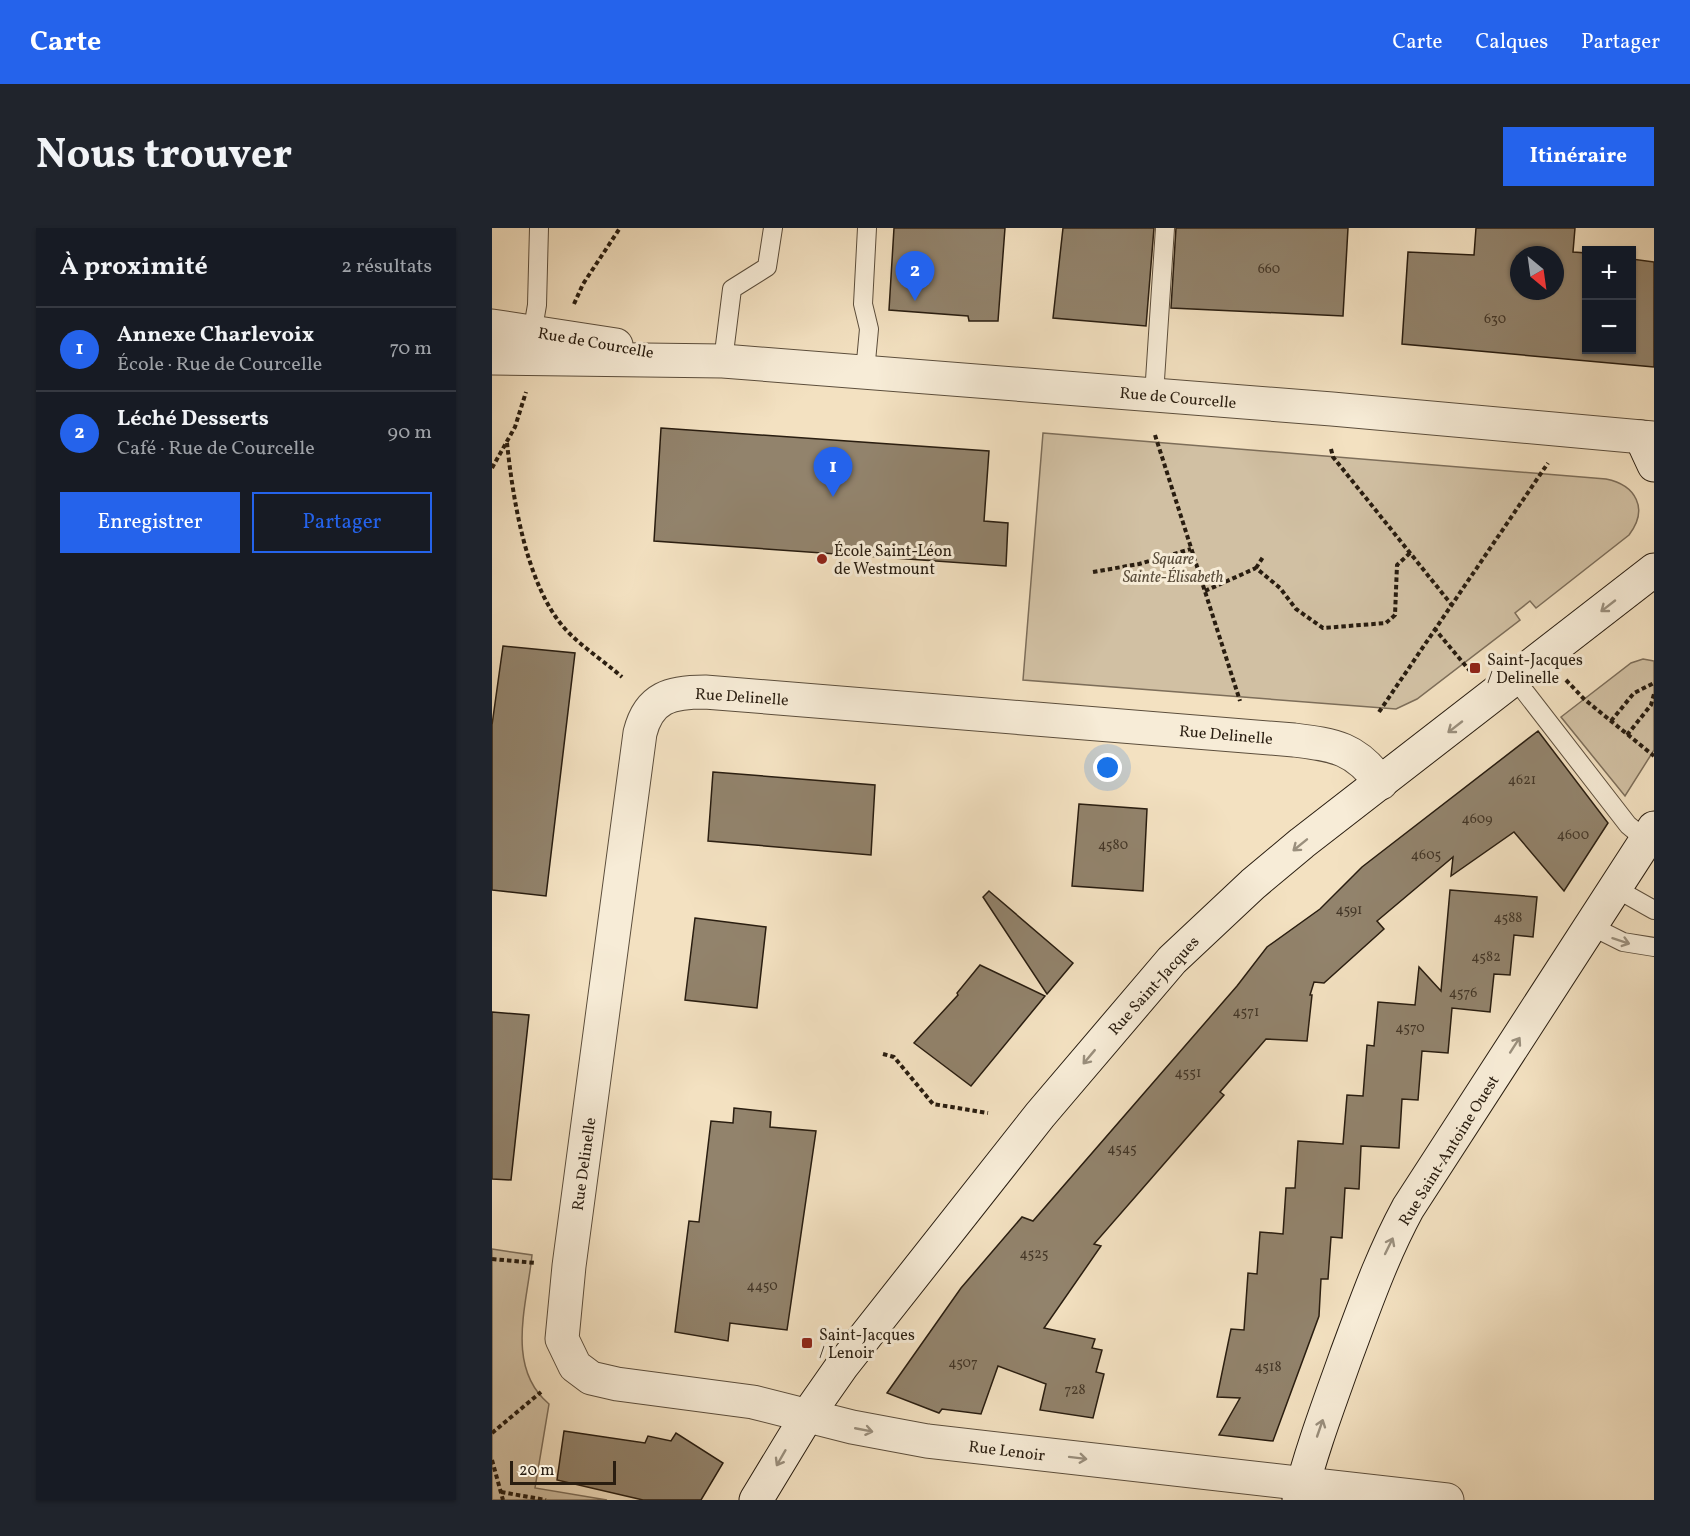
<!DOCTYPE html>
<html lang="fr">
<head>
<meta charset="utf-8">
<style>
	body { margin:0; font-family:Vollkorn,serif; background:#20242c; color:#f1f3f6 }
	.controls { position:absolute; right:18px; top:18px; display:grid; overflow:hidden; border-radius:0px; box-shadow:0 2px 4px #0004 }
	.controls button { width:54px; height:54px; display:grid; place-items:center; padding:0; border:0; border-bottom:2px solid #363941; background:#171b24; color:#f1f3f6; font:30px sans-serif }
	.compass { position:absolute; left:1018px; top:18px; width:54px; height:54px; border-radius:50%; background:#171b24; box-shadow:0 2px 4px #0004; rotate:151deg }
	.scale { position:absolute; left:18px; bottom:15px; width:106px; box-sizing:border-box; padding-left:6px; border:3px solid #291d10; border-top:0; font-size:16px; line-height:21px; white-space:nowrap; color:#291d10; -webkit-text-stroke:4px #f7ecd7; paint-order:stroke }
	.you { position:absolute; left:616px; top:540px; width:21px; height:21px; margin:-15px; border:4px solid #fff; border-radius:50%; background:#1a73e8; box-shadow:0 0 0 9px #1a73e833 }
	.badge { display:grid; place-items:center; width:39px; height:39px; border-radius:50%; background:#2563eb; color:#fff; font-size:20px; font-weight:700 }
	.pin { position:absolute; translate:-50% -50px; filter:drop-shadow(0 2px 3px #0008) }
	.pin::after { content:''; position:absolute; top:32px; width:21px; height:18px; background:inherit; clip-path:polygon(0 0,100% 0,50% 100%) }
	.list { margin:0; padding:0; list-style:none }
	h2 { display:flex; justify-content:space-between; align-items:center; height:78px; margin:0; padding:0 24px; font-size:26px }
	h2 small { font-size:20px; font-weight:400; color:#9ea1a6 }
	.list li { display:grid; grid-template-columns:39px 1fr auto; gap:18px; align-items:center; box-sizing:border-box; height:84px; padding:0 24px; border-top:2px solid #363941 }
	.list b { display:block; font-size:22px; white-space:nowrap }
	.list p { margin:0; font-size:20px; white-space:nowrap; color:#9ea1a6 }
	.list em { font-size:20px; font-style:normal; color:#9ea1a6 }
	.actions { display:flex; gap:12px; padding:18px 24px }
	.actions a { flex:1; padding:14px 0; border:2px solid #2563eb; border-radius:0px; text-align:center; font-size:21px; color:#2563eb }
	.actions .main { background:#2563eb; color:#fff }
	.map { position:relative; flex:none; width:1162px; height:1272px; overflow:hidden; border-radius:0px }
	header { display:flex; align-items:center; gap:36px; box-sizing:border-box; height:84px; padding:0 30px; background:#2563eb; color:#fff }
	header strong { font-size:28px }
	nav { display:flex; gap:33px; margin-inline-start:auto; font-size:21px }
	.intro { display:flex; align-items:center; justify-content:space-between; box-sizing:border-box; height:144px; padding:0 36px }
	h1 { margin:0; font-size:42px }
	.button { padding:15px 27px; border-radius:0px; background:#2563eb; color:#fff; font-size:21px; font-weight:700 }
	main { display:flex; gap:36px; padding:0 36px }
	aside { flex:1; background:#171b24; border-radius:0px; box-shadow:0 2px 4px #0004 }
	.map>svg:first-child { display:block }
	.green { fill:#d1c0a3; stroke:#7d6e5a; stroke-width:1.5 }
	.building { fill:#92836c; stroke:#291d10; stroke-width:1.5; fill-rule:evenodd }
	.lines { fill:none; stroke-linecap:round; stroke-linejoin:round }
	.service-casing { stroke:#5c4e3c; stroke-width:20 }
	.minor-casing { stroke:#5c4e3c; stroke-width:35 }
	.secondary-casing { stroke:#291d10; stroke-width:35 }
	.path { stroke:#291d10; stroke-width:4; stroke-dasharray:4.5 3; stroke-linecap:butt }
	.service { stroke:#f7ecd7; stroke-width:18 }
	.minor { stroke:#f7ecd7; stroke-width:33 }
	.secondary { stroke:#f7ecd7; stroke-width:33 }
	.oneway { stroke:#9a8f7d }
	.poi-dot { fill:#8f2418; stroke:#f7ecd7; stroke-width:2 }
	.labels { text-anchor:middle; stroke-width:6; stroke-linejoin:round; paint-order:stroke }
	.number-label { font-size:14px; fill:#433627 }
	.street-label { font-size:16px; fill:#291d10; stroke:#f7ecd7 }
	.poi-label { font-size:16px; fill:#291d10; stroke:#f7ecd7; text-anchor:start }
	.park-label { font-size:16px; font-style:italic; fill:#5b4e3c; stroke:#f7ecd7 }
</style>
</head>
<body>
<header>
<strong>Carte</strong>
<nav><a>Carte</a><a>Calques</a><a>Partager</a></nav>
</header>
<div class="intro"><h1>Nous trouver</h1><a class="button">Itinéraire</a></div>
<main>
<aside>
<h2>À proximité<small>2 résultats</small></h2>
<ul class="list">
<li><span class="badge">1</span><div><b>Annexe Charlevoix</b><p>École · Rue de Courcelle</p></div><em>70 m</em></li>
<li><span class="badge">2</span><div><b>Léché Desserts</b><p>Café · Rue de Courcelle</p></div><em>90 m</em></li>
</ul>
<div class="actions"><a class="main">Enregistrer</a><a>Partager</a></div>
</aside>
<div class="map">
<svg width="1162" height="1272" viewBox="0 0 1162 1272">
	<rect width="100%" height="100%" fill="#f3e1c1"/>
	<filter id="stains"><feTurbulence type="fractalNoise" baseFrequency=".00333" numOctaves="4"/><feColorMatrix values="0 0 0 0 .2 0 0 0 0 .09 0 0 0 0 .02 0 0 0 .5 -.17"/></filter>
	<radialGradient id="worn" r=".72"><stop offset=".6" stop-color="#630" stop-opacity="0"/><stop offset="1" stop-color="#630" stop-opacity=".3"/></radialGradient>
	<!-- green -->
	<g class="green">
		<path d="M551 205 1114 251C1144 257 1157 281 1137 307L1044 380 1038 373 1023 385 1028 392 925 471 904 481 531 452Z"/>
		<polygon points="1151,431 1162,433 1162,522 1133,568 1069,489 1139,435"/>
		<path d="M0 1021 40 1027C35 1077 13 1139 57 1176L43 1260 115 1272H0Z"/>
	</g>
	<!-- building -->
	<g class="building">
		<polygon points="402,0 513,0 506,93 477,93 476,88 397,82"/>
		<polygon points="571,0 662,0 654,98 561,90"/>
		<polygon points="684,0 856,0 851,88 679,80"/>
		<path d="M984 0H1083L1081 24 1095 25V122H1140V31L1162 34V139L910 116 916 24 982 27ZM1027 27H1063V63H1027Z"/>
		<polygon points="169,200 497,223 492,293 516,295 514,338 162,313"/>
		<polygon points="11,418 83,425 54,668 0,662 0,497"/>
		<polygon points="1046,503 1116,595 1072,663 1022,604 959,648 961,629 885,693 892,701 832,755 822,754 818,767 820,767 815,813 774,811 728,864 732,867 602,1016 609,1018 552,1100 603,1111 600,1120 610,1122 604,1144 612,1146 601,1190 548,1182 554,1156 506,1138 489,1186 450,1181 447,1185 395,1165 469,1060 530,989 541,993 745,758 775,719 828,681 870,639"/>
		<polygon points="221,544 383,557 379,627 216,613"/>
		<polygon points="587,576 655,581 651,663 580,658"/>
		<polygon points="958,662 1045,669 1041,709 1022,707 1018,747 1002,746 998,784 960,780 956,825 930,823 926,872 910,871 907,920 869,918 867,961 853,960 850,1010 839,1009 836,1051 829,1051 827,1088 781,1213 727,1207 748,1170 725,1169 739,1101 752,1102 756,1045 765,1046 768,1004 791,1006 794,960 803,960 806,913 851,916 855,867 871,868 875,817 882,818 886,774 923,777 927,739 949,763"/>
		<polygon points="497,663 581,735 555,766 491,669"/>
		<polygon points="203,690 274,699 265,780 193,772"/>
		<polygon points="488,737 553,768 479,858 422,815 466,767 465,765"/>
		<polygon points="0,784 37,787 19,952 0,951"/>
		<polygon points="242,880 279,884 278,899 324,903 295,1102 238,1095 236,1113 183,1104 197,993 207,994 219,893 241,895"/>
		<polygon points="72,1203 153,1215 156,1208 179,1213 184,1205 231,1235 209,1272 151,1272 65,1252"/>
	</g>
	<g class="lines">
		<defs>
			<g id="service">
				<polyline points="39,112 45,77 47,0"/>
				<polyline points="231,133 240,61 275,39 281,0"/>
				<polyline points="373,144 377,101 371,76 375,0"/>
				<polyline points="662,167 673,0"/>
				<polyline points="1023,451 1136,597 1154,612"/>
				<polyline points="1123,660 1162,682"/>
				<polyline points="1099,698 1131,714 1162,719"/>
			</g>
			<g id="minor">
				<polyline points="0,98 124,117"/>
				<polyline points="0,130 231,133 840,181 1162,210"/>
				<path d="M889 555C864 520 843 517 802 512L213 464C179 464 157 469 148 505L77 1038 70 1111 83 1138 99 1150 125 1156 261 1174 360 1199 435 1213 955 1272"/>
			</g>
			<g id="secondary">
				<polyline points="1149,209 1162,237"/>
				<polyline points="264,1272 315,1188 350,1138 548,887 680,732 761,656 810,615 1162,342"/>
				<path d="M807 1272C819 1223 837 1176 854 1128 873 1077 890 1028 916 980L1162 600"/>
			</g>
		</defs>
		<!-- service casing -->
		<use href="#service" class="service-casing"/>
		<!-- minor casing -->
		<use href="#minor" class="minor-casing"/>
		<!-- secondary casing -->
		<use href="#secondary" class="secondary-casing"/>
		<!-- path -->
		<g class="path">
			<polyline points="82,76 91,56 128,0"/>
			<polyline points="663,207 748,473"/>
			<path d="M15 215C21 272 35 363 77 405 93 421 113 434 130 449"/>
			<polyline points="839,221 841,229 959,376"/>
			<polyline points="0,240 23,199 34,164"/>
			<polyline points="764,340 771,329"/>
			<polyline points="601,344 647,336 699,321"/>
			<polyline points="713,363 764,340 788,360 804,381 831,400 894,395 903,387 905,337 918,325"/>
			<polyline points="942,400 978,443"/>
			<polyline points="1074,452 1092,471 1162,528"/>
			<polyline points="887,484 1056,235"/>
			<polyline points="1119,493 1142,465 1162,455"/>
			<polyline points="1135,507 1159,477 1162,466"/>
			<polyline points="391,826 402,829 441,876 496,885"/>
			<polyline points="0,1031 44,1035"/>
			<polyline points="0,1205 49,1164"/>
			<polyline points="0,1232 11,1272"/>
			<polyline points="9,1264 54,1272"/>
		</g>
		<!-- service -->
		<use href="#service" class="service"/>
		<!-- minor -->
		<use href="#minor" class="minor"/>
		<!-- secondary -->
		<use href="#secondary" class="secondary"/>
	</g>
	<!-- one-way arrows -->
	<defs><path id="oneway-shaft" d="M-6 0H5M1.5-3L5.5 0L1.5 3" fill="none" stroke-width="1.6" stroke-linecap="round" stroke-linejoin="round" transform="scale(1.5)"/></defs>
	<g class="oneway">
		<use href="#oneway-shaft" transform="translate(1116 378) rotate(142)"/>
		<use href="#oneway-shaft" transform="translate(963 499) rotate(142)"/>
		<use href="#oneway-shaft" transform="translate(808 617) rotate(141)"/>
		<use href="#oneway-shaft" transform="translate(1129 713) rotate(18)"/>
		<use href="#oneway-shaft" transform="translate(1023 817) rotate(-57)"/>
		<use href="#oneway-shaft" transform="translate(597 829) rotate(130)"/>
		<use href="#oneway-shaft" transform="translate(897 1018) rotate(-64)"/>
		<use href="#oneway-shaft" transform="translate(828 1200) rotate(-71)"/>
		<use href="#oneway-shaft" transform="translate(372 1202) rotate(11)"/>
		<use href="#oneway-shaft" transform="translate(289 1230) rotate(120)"/>
		<use href="#oneway-shaft" transform="translate(586 1230) rotate(7)"/>
	</g>
	<!-- markers -->
	<g class="poi-dot">
		<circle cx="330" cy="331" r="6"/>
		<rect x="977" y="434" width="12" height="12" rx="3"/>
		<rect x="309" y="1109" width="12" height="12" rx="3"/>
	</g>
	<g class="labels">
		<!-- number labels -->
		<g class="number-label">
			<text x="777" y="45">660</text>
			<text x="1003" y="95">630</text>
			<text x="1030" y="556">4621</text>
			<text x="985" y="595">4609</text>
			<text x="1081" y="611">4600</text>
			<text x="621" y="621">4580</text>
			<text x="934" y="631">4605</text>
			<text x="857" y="686">4591</text>
			<text x="1016" y="694">4588</text>
			<text x="994" y="733">4582</text>
			<text x="971" y="769">4576</text>
			<text x="754" y="788">4571</text>
			<text x="918" y="804">4570</text>
			<text x="696" y="849">4551</text>
			<text x="630" y="925">4545</text>
			<text x="542" y="1030">4525</text>
			<text x="270" y="1062">4450</text>
			<text x="471" y="1139">4507</text>
			<text x="776" y="1143">4518</text>
			<text x="583" y="1166">728</text>
		</g>
		<!-- street labels -->
		<g class="street-label">
			<text transform="translate(104 114) rotate(10)" y="6">Rue de Courcelle</text>
			<text transform="translate(686 169) rotate(5)" y="6">Rue de Courcelle</text>
			<text transform="translate(250 468) rotate(4)" y="6">Rue Delinelle</text>
			<text transform="translate(734 506) rotate(5)" y="6">Rue Delinelle</text>
			<text transform="translate(661 757) rotate(-48)" y="6">Rue Saint-Jacques</text>
			<text transform="translate(956 922) rotate(-58)" y="6">Rue Saint-Antoine Ouest</text>
			<text transform="translate(91 936) rotate(-82)" y="6">Rue Delinelle</text>
			<text transform="translate(515 1222) rotate(7)" y="6">Rue Lenoir</text>
		</g>
		<!-- poi labels -->
		<g class="poi-label">
			<text x="342" y="328">École Saint-Léon<tspan x="342" dy="18">de Westmount</tspan></text>
			<text x="995" y="437">Saint-Jacques<tspan x="995" dy="18">/ Delinelle</tspan></text>
			<text x="327" y="1112">Saint-Jacques<tspan x="327" dy="18">/ Lenoir</tspan></text>
		</g>
		<!-- park labels -->
		<g class="park-label">
			<text x="681" y="336">Square<tspan x="681" dy="18">Sainte-Élisabeth</tspan></text>
		</g>
	</g>
	<rect width="100%" height="100%" filter="url(#stains)"/>
	<rect width="100%" height="100%" fill="url(#worn)"/>
</svg>
<div class="controls">
<button>+</button>
<button>−</button>
</div>
<svg class="compass" viewBox="-18 -18 36 36"><path d="M0-13l5 13h-10z" fill="#e53935"/><path d="M0 13l5-13h-10z" fill="#9ea1a6"/></svg>
<div class="scale">20 m</div>
<div class="you"></div>
<div class="pin badge" style="left:341px;top:269px">1</div>
<div class="pin badge" style="left:423px;top:73px">2</div>
</div>
</main>
</body>
</html>
